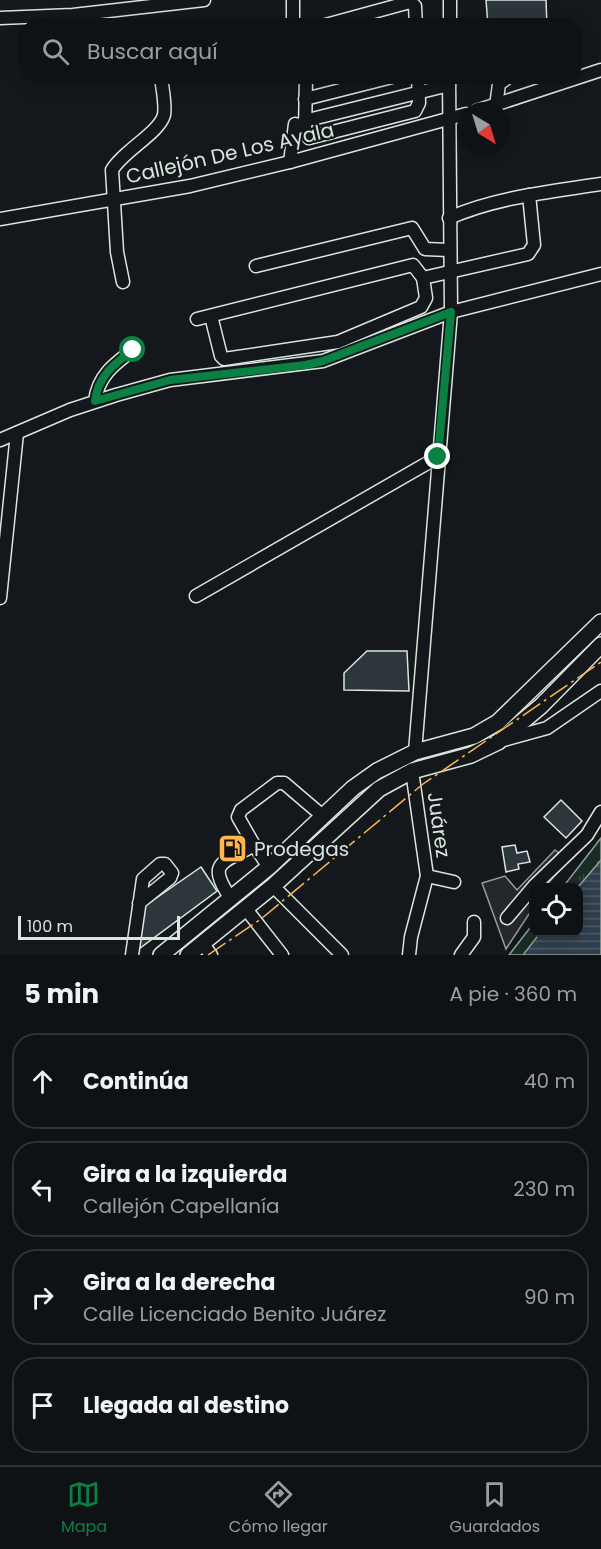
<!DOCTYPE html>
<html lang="es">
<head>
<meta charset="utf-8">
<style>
	body { margin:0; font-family:Poppins,sans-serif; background:#181b1e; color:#f1f3f6 }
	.controls { position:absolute; right:18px; bottom:18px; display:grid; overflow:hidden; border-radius:12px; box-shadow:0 3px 15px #0003 }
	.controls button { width:54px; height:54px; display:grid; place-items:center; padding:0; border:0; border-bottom:2px solid #2f3234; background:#0f1215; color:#f1f3f6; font:30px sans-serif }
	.compass { position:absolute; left:457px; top:102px; width:54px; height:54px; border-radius:50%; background:#0f1215; box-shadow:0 3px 15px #0003; rotate:142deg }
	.scale { position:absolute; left:18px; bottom:15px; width:162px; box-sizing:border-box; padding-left:6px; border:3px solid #d8e6dc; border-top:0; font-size:16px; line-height:21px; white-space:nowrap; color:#d8e6dc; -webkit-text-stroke:4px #14181c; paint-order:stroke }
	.stop { position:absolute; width:18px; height:18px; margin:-14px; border:4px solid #0b8043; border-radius:50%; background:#fff }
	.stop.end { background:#0b8043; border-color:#fff; box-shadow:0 2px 6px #0008 }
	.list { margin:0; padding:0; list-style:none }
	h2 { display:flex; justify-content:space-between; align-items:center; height:78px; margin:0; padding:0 24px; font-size:26px }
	h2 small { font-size:20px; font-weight:400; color:#9b9ea0 }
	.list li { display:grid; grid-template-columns:39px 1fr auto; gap:18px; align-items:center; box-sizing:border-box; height:96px; margin:0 12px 12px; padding:0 12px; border:2px solid #2f3234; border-radius:24px }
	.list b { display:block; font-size:22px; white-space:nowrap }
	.list p { margin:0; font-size:20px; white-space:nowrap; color:#9b9ea0 }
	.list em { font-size:20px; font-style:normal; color:#9b9ea0 }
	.icon { flex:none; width:33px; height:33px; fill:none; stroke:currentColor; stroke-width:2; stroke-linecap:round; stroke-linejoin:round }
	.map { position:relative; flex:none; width:601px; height:955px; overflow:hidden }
	.search { position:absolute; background:#0f1215; box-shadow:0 3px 15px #0003; left:18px; right:18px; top:18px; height:66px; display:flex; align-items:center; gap:15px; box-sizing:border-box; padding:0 21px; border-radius:24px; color:#9b9ea0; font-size:22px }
	.sheet { height:510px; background:#0f1215 }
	nav { display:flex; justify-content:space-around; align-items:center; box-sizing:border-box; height:84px; border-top:2px solid #2f3234; background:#0f1215; font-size:16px; color:#9b9ea0 }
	nav a { display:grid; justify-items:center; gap:3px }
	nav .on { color:#0b8043 }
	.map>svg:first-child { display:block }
	.grass { fill:url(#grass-tufts); stroke:#939e99; stroke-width:1.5 }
	.parking { fill:#24282b; stroke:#939e99; stroke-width:1.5 }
	.water { fill:url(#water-rules); stroke:#939e99; stroke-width:1.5 }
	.building { fill:#2c363c; stroke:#d8e6dc; stroke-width:1.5 }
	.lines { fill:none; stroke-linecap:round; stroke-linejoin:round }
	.minor-casing { stroke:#d8e6dc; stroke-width:15 }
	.major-casing { stroke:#d8e6dc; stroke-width:18 }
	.minor { stroke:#14181c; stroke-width:12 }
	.major { stroke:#14181c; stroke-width:15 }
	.power { stroke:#ffb74d; stroke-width:1.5; stroke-dasharray:21 4.5 3 4.5; stroke-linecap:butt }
	.route { stroke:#0b8043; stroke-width:8 }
	.labels { text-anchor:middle; stroke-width:4.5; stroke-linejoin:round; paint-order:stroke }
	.street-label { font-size:20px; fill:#d8e6dc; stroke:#14181c }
	.poi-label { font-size:20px; fill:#d8e6dc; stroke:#14181c; text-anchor:start }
</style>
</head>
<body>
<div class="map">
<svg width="601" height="955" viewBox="0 0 601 955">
	<defs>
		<pattern id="grass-tufts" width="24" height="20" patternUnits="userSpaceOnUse" patternTransform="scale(1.5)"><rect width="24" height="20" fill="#1a2d24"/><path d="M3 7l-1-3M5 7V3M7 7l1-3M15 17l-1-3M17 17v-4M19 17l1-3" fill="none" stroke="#3b4b43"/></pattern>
		<pattern id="water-rules" width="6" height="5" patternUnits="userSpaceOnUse" patternTransform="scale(1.5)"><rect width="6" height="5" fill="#2f3f4d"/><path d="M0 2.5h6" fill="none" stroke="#4c5b66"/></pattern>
	</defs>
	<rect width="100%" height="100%" fill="#14181c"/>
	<!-- grass -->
	<polygon class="grass" points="601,838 601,955 509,955 533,924 534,933 578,933 578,888 563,887"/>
	<!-- parking -->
	<polygon class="parking" points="555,850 568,860 545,887 534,888 533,908 506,949 482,883 505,876 517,890"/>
	<!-- water -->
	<polygon class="water" points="601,860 601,955 523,955 540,933 578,933 578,887"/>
	<!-- building -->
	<g class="building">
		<polygon points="486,0 546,0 547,26 488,26"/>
		<polygon points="367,651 407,651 409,691 344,690 344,673"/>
		<polygon points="561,800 582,821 566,838 544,817"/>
		<polygon points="515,845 517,853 527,851 530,862 518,864 519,869 506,872 502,847"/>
		<polygon points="201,867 217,891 136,951 142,908"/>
	</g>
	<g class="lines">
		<defs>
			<g id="minor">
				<polyline points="0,18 73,15 204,0"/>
				<polyline points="293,26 293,0"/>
				<polyline points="322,26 410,2 415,6 416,26"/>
				<polyline points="450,26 450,0"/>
				<polyline points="306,76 305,133 309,138 415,111 419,103 418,76"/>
				<polyline points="305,99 396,76"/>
				<polyline points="496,106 499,84 510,76"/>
				<polyline points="476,111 601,70"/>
				<polyline points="304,121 449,85"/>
				<polyline points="290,162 295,124"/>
				<path d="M449 218C497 197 550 192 601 184"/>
				<polyline points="0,219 190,186 290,162 466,114"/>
				<polyline points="256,266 412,228 425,249 449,250"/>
				<path d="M123 282 117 252 112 170C123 151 159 133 164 115 166 104 162 88 161 76"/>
				<polyline points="211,316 221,356 224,359 338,342 421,307 426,298 423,278 528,254 534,245 529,195"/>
				<polyline points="197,319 413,265 423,278"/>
				<path d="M95 401C98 376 114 364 133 350"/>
				<polyline points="0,440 70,410 116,395 170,380 323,361 451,312 601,274"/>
				<polyline points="196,596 438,457"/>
				<polyline points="0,598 17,433"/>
				<polyline points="500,741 547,728 601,691"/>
				<polyline points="415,752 451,312 449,76"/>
				<polyline points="254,845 238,817 241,810 277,783 284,783 318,812"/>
				<polyline points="427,876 454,882"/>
				<polyline points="273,886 342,955"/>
				<path d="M231 899C206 861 222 864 254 845L269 867"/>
				<polyline points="246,909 282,955"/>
				<polyline points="507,918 534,886 587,835 601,812"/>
				<polyline points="203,944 211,955"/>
				<polyline points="132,955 143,879 160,864 165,864 172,873 170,878 139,903"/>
				<polyline points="409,955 411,937 427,876 412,771"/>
				<polyline points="461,955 474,937 474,922"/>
			</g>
			<g id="major">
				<polyline points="161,955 269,867 353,788 377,771 415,752 474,736 498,722 601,622"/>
				<polyline points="188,955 273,886 379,789 412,771 471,755 498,742 541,706 601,645"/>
			</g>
		</defs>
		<!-- minor casing -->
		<use href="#minor" class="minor-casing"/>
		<!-- major casing -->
		<use href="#major" class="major-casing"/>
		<!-- minor -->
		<use href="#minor" class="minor"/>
		<!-- major -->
		<use href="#major" class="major"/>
		<!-- power -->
		<polyline class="power" points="208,955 261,919 423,784 601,662"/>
	</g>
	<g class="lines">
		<!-- route -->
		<path class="route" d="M133 350C114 364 98 376 95 401L170 380 306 365 323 361 451 312 438 457"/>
	</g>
	<!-- icons -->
	<defs>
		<symbol id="fuel-square" viewBox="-11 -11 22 22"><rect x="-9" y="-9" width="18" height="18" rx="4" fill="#ffb74d" stroke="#14181c"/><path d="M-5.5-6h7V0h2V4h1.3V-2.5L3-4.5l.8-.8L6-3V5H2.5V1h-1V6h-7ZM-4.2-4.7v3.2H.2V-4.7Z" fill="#111"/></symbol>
	</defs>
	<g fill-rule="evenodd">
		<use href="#fuel-square" x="216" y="832" width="33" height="33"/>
	</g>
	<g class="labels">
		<!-- street labels -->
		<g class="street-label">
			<text transform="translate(230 153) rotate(-13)" y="7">Callejón De Los Ayala</text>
			<text transform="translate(439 825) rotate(82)" y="7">Juárez</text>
		</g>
		<!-- poi labels -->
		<g class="poi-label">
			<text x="254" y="856">Prodegas</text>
		</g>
	</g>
</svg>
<div class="controls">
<button><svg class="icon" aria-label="locate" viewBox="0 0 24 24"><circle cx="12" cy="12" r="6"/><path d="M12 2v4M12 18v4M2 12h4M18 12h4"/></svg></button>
</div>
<svg class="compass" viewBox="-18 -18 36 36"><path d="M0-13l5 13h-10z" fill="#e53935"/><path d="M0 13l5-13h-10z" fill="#9b9ea0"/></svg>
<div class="scale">100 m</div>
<div class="stop" style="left:133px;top:350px"></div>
<div class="stop end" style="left:438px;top:457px"></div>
<div class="search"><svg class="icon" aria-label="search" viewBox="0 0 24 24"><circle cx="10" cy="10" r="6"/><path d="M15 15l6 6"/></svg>Buscar aquí</div>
</div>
<section class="sheet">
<h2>5 min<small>A pie · 360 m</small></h2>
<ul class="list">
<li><svg class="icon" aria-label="ahead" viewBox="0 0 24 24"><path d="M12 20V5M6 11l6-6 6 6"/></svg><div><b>Continúa</b></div><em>40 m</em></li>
<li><svg class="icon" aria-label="left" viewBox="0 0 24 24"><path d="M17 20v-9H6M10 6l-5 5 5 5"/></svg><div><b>Gira a la izquierda</b><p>Callejón Capellanía</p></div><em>230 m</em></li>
<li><svg class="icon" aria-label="right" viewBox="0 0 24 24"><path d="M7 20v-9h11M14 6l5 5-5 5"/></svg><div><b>Gira a la derecha</b><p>Calle Licenciado Benito Juárez</p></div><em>90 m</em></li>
<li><svg class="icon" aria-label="arrive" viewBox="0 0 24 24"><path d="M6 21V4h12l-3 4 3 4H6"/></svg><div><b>Llegada al destino</b></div></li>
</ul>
</section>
<nav>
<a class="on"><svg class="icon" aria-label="map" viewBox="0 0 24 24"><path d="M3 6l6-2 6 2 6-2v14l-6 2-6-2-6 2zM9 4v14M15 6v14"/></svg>Mapa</a>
<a><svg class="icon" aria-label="directions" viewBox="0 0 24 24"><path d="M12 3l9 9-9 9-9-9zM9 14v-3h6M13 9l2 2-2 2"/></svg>Cómo llegar</a>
<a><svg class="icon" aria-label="saved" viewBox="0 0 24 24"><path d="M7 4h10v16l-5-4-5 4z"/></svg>Guardados</a>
</nav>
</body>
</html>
